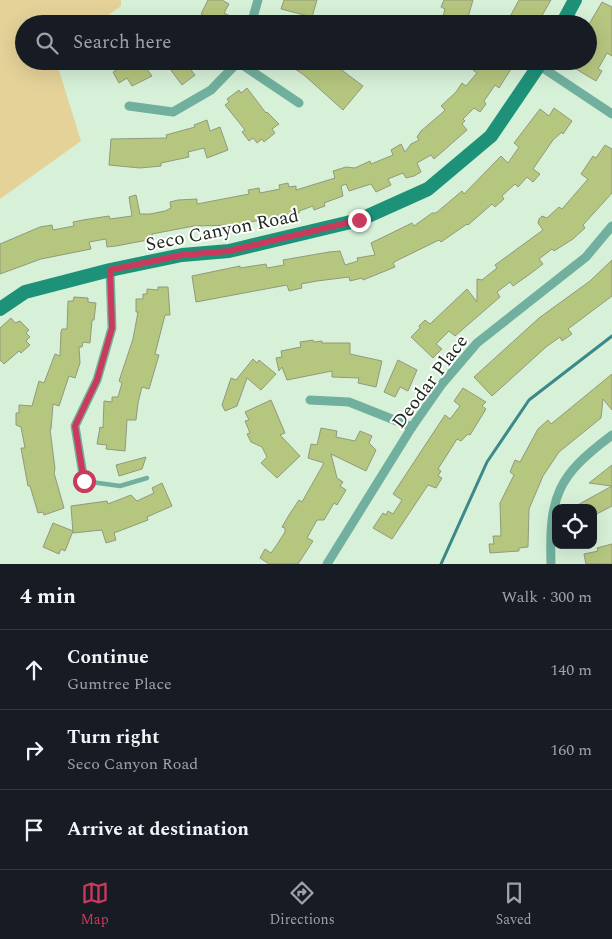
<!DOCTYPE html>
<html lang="en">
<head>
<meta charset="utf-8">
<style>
	body { margin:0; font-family:Spectral,serif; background:#242831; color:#f1f3f6 }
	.controls { position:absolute; right:15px; bottom:15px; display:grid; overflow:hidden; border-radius:10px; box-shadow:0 5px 20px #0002 }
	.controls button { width:45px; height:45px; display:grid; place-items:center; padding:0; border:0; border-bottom:1px solid #363941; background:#171b24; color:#f1f3f6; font:25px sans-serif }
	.stop { position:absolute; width:15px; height:15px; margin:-11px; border:4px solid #ca3a5d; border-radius:50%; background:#fff }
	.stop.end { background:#ca3a5d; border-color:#fff; box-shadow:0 1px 5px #0008 }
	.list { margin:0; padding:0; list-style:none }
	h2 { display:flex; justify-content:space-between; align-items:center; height:65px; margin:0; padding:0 20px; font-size:21px }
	h2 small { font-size:16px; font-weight:400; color:#9ea1a6 }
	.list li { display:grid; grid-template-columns:32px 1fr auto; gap:15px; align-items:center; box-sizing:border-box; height:80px; padding:0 20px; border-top:1px solid #363941 }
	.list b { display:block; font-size:19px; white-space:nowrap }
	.list p { margin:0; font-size:16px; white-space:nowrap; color:#9ea1a6 }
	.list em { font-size:16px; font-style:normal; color:#9ea1a6 }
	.icon { flex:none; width:28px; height:28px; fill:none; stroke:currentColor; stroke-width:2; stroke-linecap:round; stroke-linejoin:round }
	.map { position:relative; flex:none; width:612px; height:564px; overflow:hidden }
	.search { position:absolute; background:#171b24; box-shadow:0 5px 20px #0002; left:15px; right:15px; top:15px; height:55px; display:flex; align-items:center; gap:12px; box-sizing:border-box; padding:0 18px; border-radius:28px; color:#9ea1a6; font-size:19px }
	.sheet { height:305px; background:#171b24 }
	nav { display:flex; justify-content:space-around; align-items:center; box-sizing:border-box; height:70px; border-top:1px solid #363941; background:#171b24; font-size:14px; color:#9ea1a6 }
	nav a { display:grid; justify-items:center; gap:2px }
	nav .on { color:#ca3a5d }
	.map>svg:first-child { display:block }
	.green { fill:#e4d298 }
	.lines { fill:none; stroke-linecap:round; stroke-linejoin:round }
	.stream { stroke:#3c888a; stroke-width:3 }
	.building { fill:#b5c67f; stroke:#92997c }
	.lane { stroke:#71b09e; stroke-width:4.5 }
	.street { stroke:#71b09e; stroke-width:9 }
	.secondary { stroke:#1e9279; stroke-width:14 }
	.route { stroke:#ca3a5d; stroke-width:6 }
	.labels { text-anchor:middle; stroke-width:4; stroke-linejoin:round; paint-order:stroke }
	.street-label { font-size:19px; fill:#202a20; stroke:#fff }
</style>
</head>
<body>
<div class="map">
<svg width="612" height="564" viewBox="0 0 612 564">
	<rect width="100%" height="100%" fill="#d7f1d8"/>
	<!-- green -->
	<polygon class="green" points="0,0 121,0 121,6 96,24 24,24 24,61 56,61 81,141 0,199"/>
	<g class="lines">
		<!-- stream -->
		<polyline class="stream" points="441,564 487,462 529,400 612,336"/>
	</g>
	<!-- building -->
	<g class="building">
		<polygon points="208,0 222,0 229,4 224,13 234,18 231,24 220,24 201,14"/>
		<polygon points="284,0 317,0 312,17 281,9"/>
		<polygon points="444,0 473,0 466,24 441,24 445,9 441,7"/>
		<polygon points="519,0 551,0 537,24 506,24"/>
		<polygon points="602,2 612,7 612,56 607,53 598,69 602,71 596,81 576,69 580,61 588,61 588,26"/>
		<polygon points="133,61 141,61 152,76 132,86 127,78 119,83 113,72"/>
		<polygon points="164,61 191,61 195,66 191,70 195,75 182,85"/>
		<polygon points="283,61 338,61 335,65 363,86 343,110 304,75"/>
		<polygon points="478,61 516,61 499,88 495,85 484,101 486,104 480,112 474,108 463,119 465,121 462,124 467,130 434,159 431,155 417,163 421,172 414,176 406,178 403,173 388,179 391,185 376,192 371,184 349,191 346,184 341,186 343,196 324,203 325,206 314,210 313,206 299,211 299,213 234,225 194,226 152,234 153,239 116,246 107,247 106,239 89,242 91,249 41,259 0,274 0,244 40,227 52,225 53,230 74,226 73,222 83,220 109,216 110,219 132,216 129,197 136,195 140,214 150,214 165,211 171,208 170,202 178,200 197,199 197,204 249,194 248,190 259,188 260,193 280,189 279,185 288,183 289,187 296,186 296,190 335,178 333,171 346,167 355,168 370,161 371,164 393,155 391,150 401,144 405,152 411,144 419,140 417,137 421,131 442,113 445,110 441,106 456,92 462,83 466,86 477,73 473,70"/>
		<polygon points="247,88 266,113 267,112 279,124 272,129 275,133 264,142 262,139 257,143 253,138 249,141 242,132 245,130 225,105 229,102 227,99 239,90 241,93"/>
		<polygon points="554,108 572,121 563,134 562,132 553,140 533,169 540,174 533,182 527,177 518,187 515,184 502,196 504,199 495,207 492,204 468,225 467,224 441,242 439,240 398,260 393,263 395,267 363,280 362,278 350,281 349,277 317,281 301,284 302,288 289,291 287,285 196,302 192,276 240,266 240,268 266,264 267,268 284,265 283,260 329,252 340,251 345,265 358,261 357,258 375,255 371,243 412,223 414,226 432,213 436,213 462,191 464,194 501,156 508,163 519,147 514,143 540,109 549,116"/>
		<polygon points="207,120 210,131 220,127 228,150 207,158 204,148 188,152 189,157 161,163 161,166 140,168 109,165 111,139 167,138 166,135 195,127 194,125"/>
		<polygon points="605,145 612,149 612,193 583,225 585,228 573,239 554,251 552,249 539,259 543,264 530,274 513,286 510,282 497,292 500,297 455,336 449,331 436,344 442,349 433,358 411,337 420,328 419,326 425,320 430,324 467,289 477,302 477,279 482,280 497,268 495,265 543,230 538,223 539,219 542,216 547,218 559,207 562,209 588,179 581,174 593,156 596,158"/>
		<polygon points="612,260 612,296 568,329 572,334 562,341 560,337 546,347 492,396 474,377 539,318 590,281"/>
		<polygon points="158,287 168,287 170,315 165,315 155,354 159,355 149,389 142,387 138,403 136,420 127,420 125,451 106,449 107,445 97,444 100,427 103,428 104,401 112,402 112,397 118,397 122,383 119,381 133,339 138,312 136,312 136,299 143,299 143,294 147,294 147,289 158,290"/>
		<polygon points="74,297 88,298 88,302 96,303 95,311 94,320 92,320 90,343 83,342 82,347 79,347 80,363 75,378 69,376 59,406 53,404 51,429 50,429 55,469 54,473 64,508 44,515 43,512 38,513 30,486 28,486 21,448 25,448 21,427 16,425 16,413 19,413 19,405 32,406 39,381 44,383 55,354 60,356 61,332 62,329 67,329 68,301 73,301"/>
		<polygon points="11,318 15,323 20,321 29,330 26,333 30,337 26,341 30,345 21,353 19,351 4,364 0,360 0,328"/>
		<polygon points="313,340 314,342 322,341 322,343 350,343 350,354 382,361 376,387 358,383 359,378 332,377 332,371 287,380 282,367 279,371 276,358 282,357 281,351 301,347 300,342"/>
		<polygon points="253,359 257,363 259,360 276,374 261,390 247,378 237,406 225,411 222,405 231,378 236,380"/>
		<polygon points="398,360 417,370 408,391 400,387 395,397 384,392"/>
		<polygon points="612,374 612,410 603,399 601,418 559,452 543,476 529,509 528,547 519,548 519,551 490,553 489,544 494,544 493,536 501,536 500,503 514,475 510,472 515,460 520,462 538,429 548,420 551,424"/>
		<polygon points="463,388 486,402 482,406 486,409 470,435 468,434 461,441 457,439 438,469 441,471 438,476 442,478 436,488 428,485 392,539 373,528 383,513 386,515 388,511 393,514 402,500 393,494 445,415 450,419 460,406 454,401"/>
		<polygon points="271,400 285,433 280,435 300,456 277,478 261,463 267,457 262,447 251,442 247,434 250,433 245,421 249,420 245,412"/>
		<polygon points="321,428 337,431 336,437 355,441 360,431 372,436 369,443 376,450 366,471 331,454 337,478 343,482 340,486 346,490 337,505 334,503 324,520 317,520 307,538 313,541 298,564 269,564 260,558 265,549 271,553 276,546 285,532 285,528 282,527 289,515 299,500 302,502 324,463 308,458 311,444 317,445"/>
		<polygon points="146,457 142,469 119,476 116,465"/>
		<polygon points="612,465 612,486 589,483"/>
		<polygon points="162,483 172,506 147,517 148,520 114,533 116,540 106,543 102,530 73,533 71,506 107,501 108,504 131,495 137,501 154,493 152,488"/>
		<polygon points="612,486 612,506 593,516 593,508 572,508"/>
		<polygon points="53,523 73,531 65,551 61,549 59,554 43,547"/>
		<polygon points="612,544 612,564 586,564 584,554 598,551 597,548"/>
	</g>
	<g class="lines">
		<!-- lane -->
		<polyline class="lane" points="84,481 120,486 147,478"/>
		<!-- street -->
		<g class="street">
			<polyline points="251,24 258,0"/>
			<polyline points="238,62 299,103"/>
			<polyline points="540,66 612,114"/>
			<polyline points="129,106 173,112 211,90 239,61"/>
			<polyline points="310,400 349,402 412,427"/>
			<polyline points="84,481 75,426 97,380 112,328 110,270"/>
			<polyline points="327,564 412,427 442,384 477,343 586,257 612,226"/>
			<path d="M551 564C549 496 557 476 612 435"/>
		</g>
		<!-- secondary -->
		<g class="secondary">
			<polyline points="562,24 575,0"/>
			<polyline points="0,309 25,292 110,270 182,255 229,251 359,220 428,189 491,136 542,61"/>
		</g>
	</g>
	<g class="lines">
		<!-- route -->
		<polyline class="route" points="84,481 75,426 97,380 112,328 110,270 182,255 229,251 359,220"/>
	</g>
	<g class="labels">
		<!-- street labels -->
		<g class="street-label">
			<text transform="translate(222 229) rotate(-11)" y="7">Seco Canyon Road</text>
			<text transform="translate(429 381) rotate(-53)" y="7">Deodar Place</text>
		</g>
	</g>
</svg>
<div class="controls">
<button><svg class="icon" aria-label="locate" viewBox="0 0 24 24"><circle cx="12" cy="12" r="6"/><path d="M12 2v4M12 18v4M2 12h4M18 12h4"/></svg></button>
</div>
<div class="stop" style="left:84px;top:481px"></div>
<div class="stop end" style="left:359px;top:220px"></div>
<div class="search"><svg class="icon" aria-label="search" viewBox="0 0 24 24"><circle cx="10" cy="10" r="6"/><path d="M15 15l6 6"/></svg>Search here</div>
</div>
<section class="sheet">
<h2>4 min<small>Walk · 300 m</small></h2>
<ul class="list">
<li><svg class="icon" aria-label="ahead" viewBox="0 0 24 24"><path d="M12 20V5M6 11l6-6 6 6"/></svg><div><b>Continue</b><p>Gumtree Place</p></div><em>140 m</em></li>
<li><svg class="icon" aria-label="right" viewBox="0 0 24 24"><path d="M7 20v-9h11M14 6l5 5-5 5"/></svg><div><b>Turn right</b><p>Seco Canyon Road</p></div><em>160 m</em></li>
<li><svg class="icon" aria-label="arrive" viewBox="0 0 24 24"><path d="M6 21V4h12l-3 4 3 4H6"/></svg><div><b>Arrive at destination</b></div></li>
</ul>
</section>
<nav>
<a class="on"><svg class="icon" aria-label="map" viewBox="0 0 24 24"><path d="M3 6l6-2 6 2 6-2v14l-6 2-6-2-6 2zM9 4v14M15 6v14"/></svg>Map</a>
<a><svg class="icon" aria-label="directions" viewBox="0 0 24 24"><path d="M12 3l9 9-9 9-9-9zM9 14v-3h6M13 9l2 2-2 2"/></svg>Directions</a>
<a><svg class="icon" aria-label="saved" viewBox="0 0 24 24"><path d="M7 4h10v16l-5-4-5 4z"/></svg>Saved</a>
</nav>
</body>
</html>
